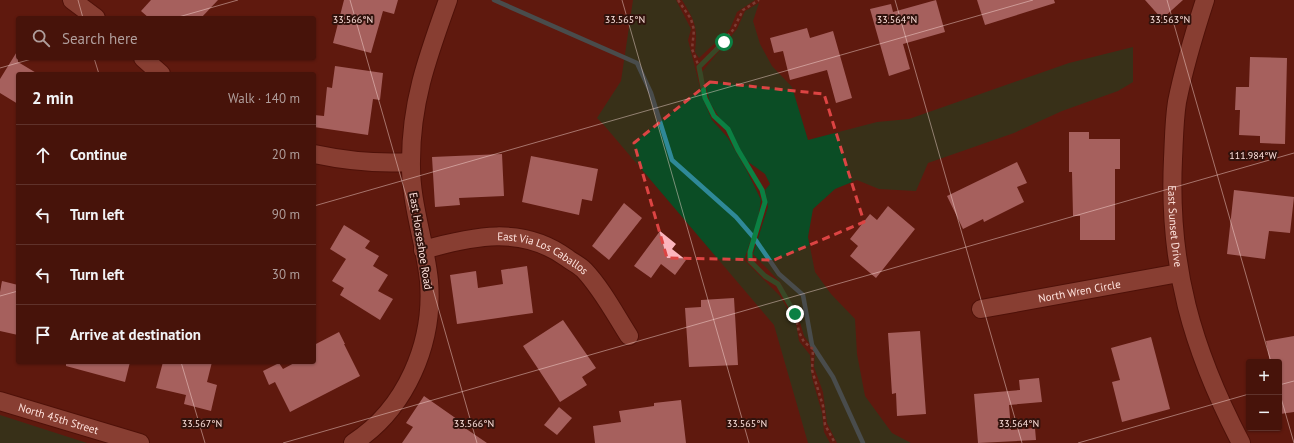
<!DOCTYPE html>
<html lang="en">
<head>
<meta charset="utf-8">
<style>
	body { margin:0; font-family:"PT Sans",sans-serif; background:#512018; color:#f1f3f6 }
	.controls { position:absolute; right:12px; bottom:12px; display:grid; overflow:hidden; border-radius:4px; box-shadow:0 1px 3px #0004 }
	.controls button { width:36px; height:36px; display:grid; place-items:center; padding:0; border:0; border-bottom:1px solid #5f322b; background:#47130a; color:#f1f3f6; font:20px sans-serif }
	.stop { position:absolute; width:12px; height:12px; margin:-9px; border:3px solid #0b8043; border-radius:50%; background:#fff }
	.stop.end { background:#0b8043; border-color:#fff; box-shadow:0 1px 4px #0008 }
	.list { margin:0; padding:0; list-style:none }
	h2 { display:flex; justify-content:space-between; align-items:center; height:52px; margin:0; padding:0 16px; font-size:17px }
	h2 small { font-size:13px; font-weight:400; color:#b09e9c }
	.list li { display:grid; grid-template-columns:26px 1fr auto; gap:12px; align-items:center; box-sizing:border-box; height:60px; padding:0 16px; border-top:1px solid #5f322b }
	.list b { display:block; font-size:15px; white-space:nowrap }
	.list em { font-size:13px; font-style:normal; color:#b09e9c }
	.icon { flex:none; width:22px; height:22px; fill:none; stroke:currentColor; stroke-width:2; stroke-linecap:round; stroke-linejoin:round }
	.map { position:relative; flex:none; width:1294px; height:443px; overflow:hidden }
	.search { position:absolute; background:#47130a; box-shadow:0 1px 3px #0004; left:16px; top:16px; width:300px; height:44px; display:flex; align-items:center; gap:10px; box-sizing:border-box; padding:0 14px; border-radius:4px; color:#b09e9c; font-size:15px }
	.panel { position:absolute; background:#47130a; box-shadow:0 1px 3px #0004; left:16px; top:72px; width:300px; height:292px; border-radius:4px }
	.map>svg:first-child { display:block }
	.green { fill:#0b4d25 }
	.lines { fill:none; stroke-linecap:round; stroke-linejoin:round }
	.stream { stroke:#2f8998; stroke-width:4.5 }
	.building { fill:#fcb5bd }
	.minor-casing { stroke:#3b0601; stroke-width:20 }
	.path { stroke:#9d675f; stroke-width:2.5; stroke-dasharray:3 3; stroke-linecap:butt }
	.minor { stroke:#bb6c5d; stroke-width:18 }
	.route { stroke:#0b8043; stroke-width:5 }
	.marked { fill:none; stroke:#dc4443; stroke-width:3; stroke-dasharray:8 5; stroke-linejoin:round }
	.ticks { fill:none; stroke:#ffe3de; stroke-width:1; stroke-opacity:0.45 }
	.labels { text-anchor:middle; stroke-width:4; stroke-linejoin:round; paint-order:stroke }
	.street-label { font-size:11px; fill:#ffe3de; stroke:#31120c }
	.ticks-label { font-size:10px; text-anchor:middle; fill:#ffe3de; stroke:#31120c; stroke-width:4; stroke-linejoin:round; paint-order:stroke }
</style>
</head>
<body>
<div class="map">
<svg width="1294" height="443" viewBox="0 0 1294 443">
	<rect width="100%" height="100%" fill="#5f190e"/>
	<!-- green -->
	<g class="green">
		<polygon points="633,0 676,0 691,29 688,40 703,99 712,120 728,138 746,169 761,200 758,219 744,260 780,296 796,323 799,341 810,355 812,378 822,413 824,432 830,443 808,443 774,325 603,124 597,118 621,81"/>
		<path d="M682 0H755L737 12 730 29 699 58 695 52C698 27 695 21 682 0Z"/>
		<polygon points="759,3 753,21 760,44 772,66 792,87 808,140 877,122 909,119 1069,63 1133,47 1133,82 1118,91 1062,111 1014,133 928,163 916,191 879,189 857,180 835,189 813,209 808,237 815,272 831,294 855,319 857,354 865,396 892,433 911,443 837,443 827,423 823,392 814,367 815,351 804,336 799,319 780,282 753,254 768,207 765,190 770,184 765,174 747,161 710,103 702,72 737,29 745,11"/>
		<polygon points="0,415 87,443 0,443"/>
	</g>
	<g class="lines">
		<!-- stream -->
		<polyline class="stream" points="494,0 637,63 651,93 672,160 736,217 755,239 779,274 803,295 812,345 833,377 863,443"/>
	</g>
	<!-- building -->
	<g class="building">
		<polygon points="151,0 218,0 201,18 149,18 141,11"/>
		<polygon points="344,0 398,0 394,14 383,11 371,53 333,43"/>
		<polygon points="936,0 945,32 903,44 910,69 889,76 870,9 891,4 893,12"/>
		<polygon points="977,0 1054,0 1055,3 985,25"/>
		<polygon points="1145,0 1183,0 1162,19"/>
		<polygon points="807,28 810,38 833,31 852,98 836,103 827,70 790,80 783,51 774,53 770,38"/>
		<polygon points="18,50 18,62 38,74 18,74 18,104 0,93 0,79"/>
		<polygon points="1250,57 1287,58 1285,144 1260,143 1260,136 1239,135 1240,110 1235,110 1236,87 1249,87"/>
		<polygon points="335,66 383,73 380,100 373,99 368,135 314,127 314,115 324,116 327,87 332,88"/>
		<polygon points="1069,132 1089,132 1089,139 1120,139 1120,169 1115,169 1115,240 1080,240 1080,216 1073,216 1072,172 1069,172"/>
		<polygon points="502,154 504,196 459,198 460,205 435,207 432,157"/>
		<polygon points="531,156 598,169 592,201 582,199 579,215 522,202"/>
		<polygon points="1017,162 1027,183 1017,187 1024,202 984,222 983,219 963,229 947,196"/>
		<polygon points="1234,190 1294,197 1290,233 1269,231 1265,259 1227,254"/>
		<polygon points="624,203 642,218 609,260 592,246"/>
		<polygon points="888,206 915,229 876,278 850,256 858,246 850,239 870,214 877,220"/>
		<polygon points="344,225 370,241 365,248 379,256 373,266 388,275 378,291 393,299 380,320 340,295 344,288 332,281 346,259 330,249"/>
		<polygon points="660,231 676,244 672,249 686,260 675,275 661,264 651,278 634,266"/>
		<polygon points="527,266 533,313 457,324 450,275 476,271 478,288 503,284 501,270"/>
		<polygon points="2,281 18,285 18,335 0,331 0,292"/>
		<polygon points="734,298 738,365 689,367 685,308 701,307 701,300"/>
		<polygon points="563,320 596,368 582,377 587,385 560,402 523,346"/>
		<polygon points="920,331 926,414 897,416 896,393 892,394 888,333"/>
		<polygon points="339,332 345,344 344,344 360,376 290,412 275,382 269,385 263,371 279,363 283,369 296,362 314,362 314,345"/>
		<polygon points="1294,336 1294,412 1280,414 1279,362 1270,362 1266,341"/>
		<polygon points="1151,337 1170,409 1122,422 1112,382 1120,380 1111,348"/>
		<polygon points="66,362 130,362 125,382 66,366"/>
		<polygon points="163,362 212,362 207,382 217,385 211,411 184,404 186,395 156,388"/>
		<polygon points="1039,378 1042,402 1009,405 1011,430 1035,428 1036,440 978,443 974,394 1020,390 1019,380"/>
		<polygon points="424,396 464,424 462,426 487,443 402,443 413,427 406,423"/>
		<polygon points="681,400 686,443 595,443 593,426 621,422 619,411 654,406 654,403"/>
		<polygon points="559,407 572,418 557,435 544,425"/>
	</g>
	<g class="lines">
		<defs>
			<g id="minor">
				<polyline points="72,0 96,18"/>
				<path id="s1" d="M1205 0C1194 34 1184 67 1177 102 1174 121 1174 140 1173 159 1168 266 1192 349 1241 443"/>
				<polyline points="143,58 161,74"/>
				<path d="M314 154C347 161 377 164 410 162"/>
				<path id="s2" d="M423 250C473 236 522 225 567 258 572 262 579 265 584 270 602 289 615 314 629 336"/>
				<path id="s3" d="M981 309 1179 273"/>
				<path id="s4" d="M0 401 140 443"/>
				<path d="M353 443C406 409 434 343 429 281 425 241 410 203 411 161 411 101 428 56 448 0"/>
			</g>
		</defs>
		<!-- minor casing -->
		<use href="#minor" class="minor-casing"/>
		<!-- path -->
		<g class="path">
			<polyline points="678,0 691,19 694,30 692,49 699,67 705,98 714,116 728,129 738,150 762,190 765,202 750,253 750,261 765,276 778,284 795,314 799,332 804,342 813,349 812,370 823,406 825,425 835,443"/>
			<polyline points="699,67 733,30 743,10 759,0"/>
		</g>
		<!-- minor -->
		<use href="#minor" class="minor"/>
	</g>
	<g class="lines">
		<!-- route -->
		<polyline class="route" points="724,42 699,67 705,98 714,116 728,129 738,150 762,190 765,202 750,252 750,261 765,276 778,284 795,314"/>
	</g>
	<!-- marked area -->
	<path d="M0 0H1294V443H0ZM710 82 824 94 864 222 774 260 667 258 634 143Z" fill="#5f190e" fill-opacity=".55" fill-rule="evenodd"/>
	<path class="marked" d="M710 82 824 94 864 222 774 260 667 258 634 143Z"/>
	<!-- ticks -->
	<path class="ticks" d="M78 0 83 18M350 0 477 443M622 0 749 443M895 0 1022 443M1167 0 1271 362M175 18 238 0M94 58 99 74M0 68 35 58M314 206 1033 0M0 296 18 291M181 362 205 443M1279 385 1294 381M1279 391 1294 443M283 443 1294 153M1078 443 1249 394"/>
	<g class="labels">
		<!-- street labels -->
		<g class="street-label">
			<text dy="4" stroke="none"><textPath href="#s1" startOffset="230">East Sunset Drive</textPath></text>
			<text transform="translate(421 241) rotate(81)" y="4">East Horseshoe Road</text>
			<text dy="4" stroke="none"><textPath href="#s2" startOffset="125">East Via Los Caballos</textPath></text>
			<text dy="4" stroke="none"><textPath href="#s3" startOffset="100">North Wren Circle</textPath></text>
			<text dy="4" stroke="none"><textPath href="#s4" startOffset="61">North 45th Street</textPath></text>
		</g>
	</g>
	<g class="ticks-label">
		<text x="353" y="23">33.566°N</text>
		<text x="625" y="23">33.565°N</text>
		<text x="897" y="23">33.564°N</text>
		<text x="1170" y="23">33.563°N</text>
		<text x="1253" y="159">111.984°W</text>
		<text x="202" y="427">33.567°N</text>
		<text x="474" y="427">33.566°N</text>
		<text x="747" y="427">33.565°N</text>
		<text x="1019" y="427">33.564°N</text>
	</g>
</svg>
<div class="controls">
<button>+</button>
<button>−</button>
</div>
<div class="stop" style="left:724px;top:42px"></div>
<div class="stop end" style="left:795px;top:314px"></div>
<div class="search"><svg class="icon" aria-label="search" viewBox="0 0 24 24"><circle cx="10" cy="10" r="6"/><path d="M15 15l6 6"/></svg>Search here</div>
<section class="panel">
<h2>2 min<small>Walk · 140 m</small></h2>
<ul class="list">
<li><svg class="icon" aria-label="ahead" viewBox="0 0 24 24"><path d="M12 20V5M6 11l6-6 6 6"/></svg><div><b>Continue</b></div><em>20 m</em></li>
<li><svg class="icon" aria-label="left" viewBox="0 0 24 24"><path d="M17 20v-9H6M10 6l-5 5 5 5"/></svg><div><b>Turn left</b></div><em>90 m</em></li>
<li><svg class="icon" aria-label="left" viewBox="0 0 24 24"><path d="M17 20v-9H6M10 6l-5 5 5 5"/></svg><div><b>Turn left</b></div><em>30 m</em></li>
<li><svg class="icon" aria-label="arrive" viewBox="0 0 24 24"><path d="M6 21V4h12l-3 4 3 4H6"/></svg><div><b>Arrive at destination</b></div></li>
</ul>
</section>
</div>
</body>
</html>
